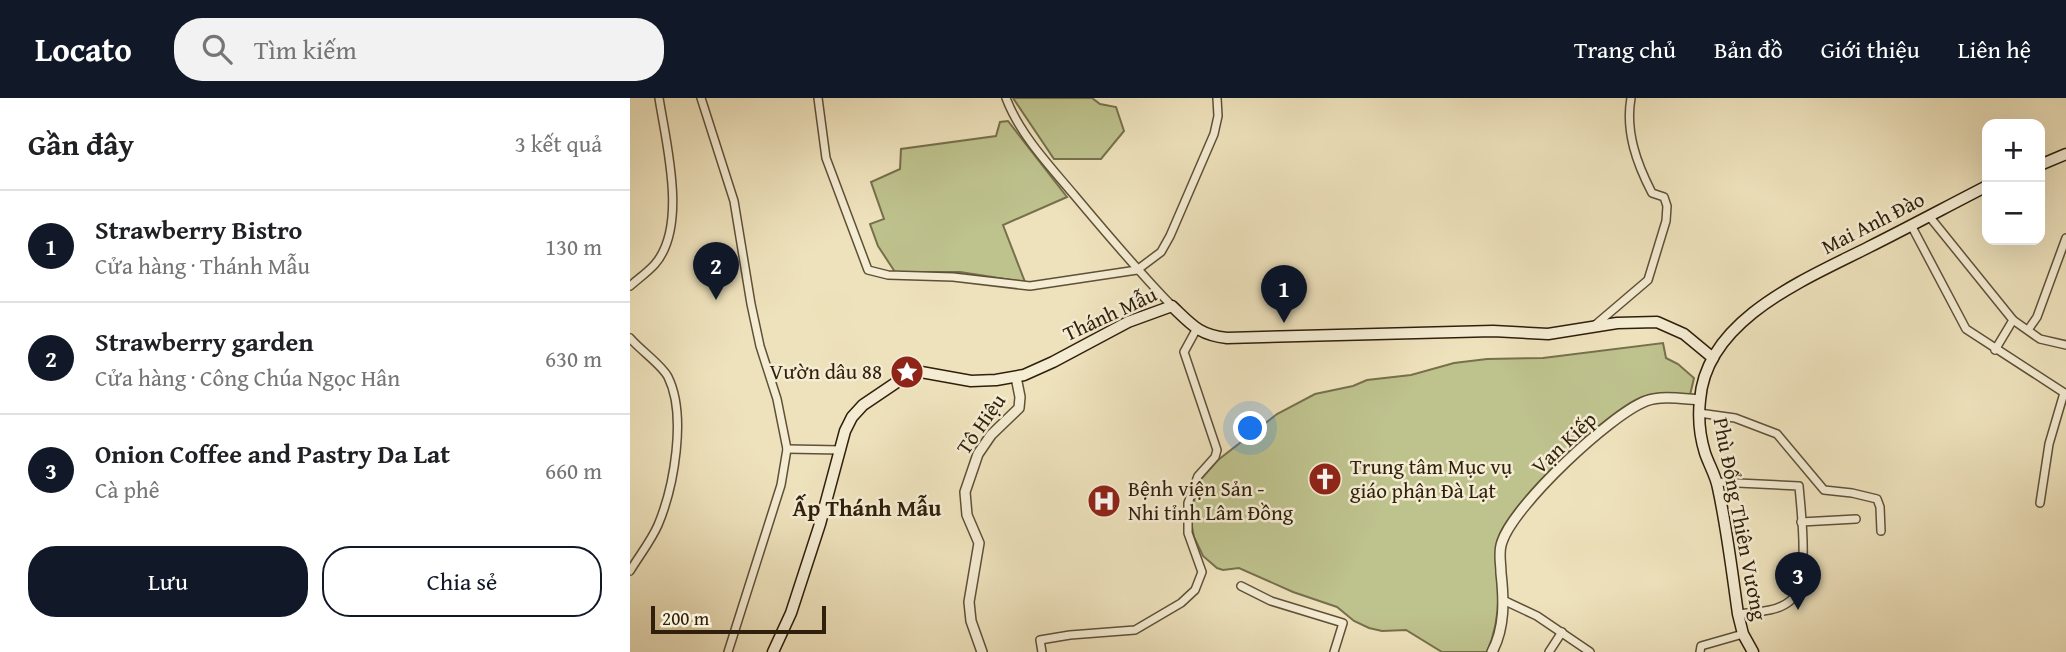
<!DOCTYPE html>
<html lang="vi">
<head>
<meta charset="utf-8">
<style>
	body { margin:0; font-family:"Gentium Book Plus",serif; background:#f2f2f2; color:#202124 }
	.controls { position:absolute; right:21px; top:21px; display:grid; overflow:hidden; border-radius:14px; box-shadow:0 7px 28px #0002 }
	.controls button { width:63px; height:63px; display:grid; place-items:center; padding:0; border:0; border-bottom:2px solid #e0e0e0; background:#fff; color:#202124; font:35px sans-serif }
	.scale { position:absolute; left:21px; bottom:18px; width:175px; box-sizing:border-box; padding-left:7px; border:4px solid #2f1f0b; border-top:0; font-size:19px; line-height:24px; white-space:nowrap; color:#2f1f0b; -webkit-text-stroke:5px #f4ecd3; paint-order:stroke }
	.you { position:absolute; left:621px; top:331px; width:24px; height:24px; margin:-18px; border:5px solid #fff; border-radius:50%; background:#1a73e8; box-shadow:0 0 0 10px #1a73e833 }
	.badge { display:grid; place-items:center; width:46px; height:46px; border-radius:50%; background:#111827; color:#fff; font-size:23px; font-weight:700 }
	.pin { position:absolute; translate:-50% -58px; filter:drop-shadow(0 2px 4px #0008) }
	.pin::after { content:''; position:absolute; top:37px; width:24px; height:21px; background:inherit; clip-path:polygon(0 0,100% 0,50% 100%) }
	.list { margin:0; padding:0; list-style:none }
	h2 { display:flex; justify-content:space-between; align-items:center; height:91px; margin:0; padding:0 28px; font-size:30px }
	h2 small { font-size:23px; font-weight:400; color:#757577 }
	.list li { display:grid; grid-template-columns:46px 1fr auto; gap:21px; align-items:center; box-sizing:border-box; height:112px; padding:0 28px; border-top:2px solid #e0e0e0 }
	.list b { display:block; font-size:26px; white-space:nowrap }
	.list p { margin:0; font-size:23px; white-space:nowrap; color:#757577 }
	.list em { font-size:23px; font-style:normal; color:#757577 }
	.actions { display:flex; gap:14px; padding:21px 28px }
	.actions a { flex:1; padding:16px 0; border:2px solid #111827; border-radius:28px; text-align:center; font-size:24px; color:#111827 }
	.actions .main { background:#111827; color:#fff }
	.icon { flex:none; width:38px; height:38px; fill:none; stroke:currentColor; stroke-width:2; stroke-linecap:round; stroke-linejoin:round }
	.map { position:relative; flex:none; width:1436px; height:554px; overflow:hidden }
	header { display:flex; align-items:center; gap:42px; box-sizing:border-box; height:98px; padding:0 35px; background:#111827; color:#fff }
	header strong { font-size:33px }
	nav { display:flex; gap:38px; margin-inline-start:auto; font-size:24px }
	.search { width:490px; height:63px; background:#f2f2f2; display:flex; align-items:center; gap:18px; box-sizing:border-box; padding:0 24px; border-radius:28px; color:#757577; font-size:26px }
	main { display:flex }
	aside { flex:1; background:#fff }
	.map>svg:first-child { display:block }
	.green { fill:#bec28d; stroke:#76704c; stroke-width:2 }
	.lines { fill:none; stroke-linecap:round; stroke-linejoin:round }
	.minor-casing { stroke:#5f5037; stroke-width:10 }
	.tertiary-casing { stroke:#5f5037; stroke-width:12 }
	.secondary-casing { stroke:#2f1f0b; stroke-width:13 }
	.minor { stroke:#f4ecd3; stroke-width:7 }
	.tertiary { stroke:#f4ecd3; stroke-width:9 }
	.secondary { stroke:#f4ecd3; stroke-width:10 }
	.labels { text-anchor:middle; stroke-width:5; stroke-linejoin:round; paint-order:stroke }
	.street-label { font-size:21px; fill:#2f1f0b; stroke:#f4ecd3 }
	.poi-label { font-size:21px; fill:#2f1f0b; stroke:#f4ecd3; text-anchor:start }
	.neighbourhood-label { font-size:23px; font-weight:bold; fill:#2f1f0b; stroke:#f4ecd3 }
</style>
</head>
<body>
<header>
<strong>Locato</strong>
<div class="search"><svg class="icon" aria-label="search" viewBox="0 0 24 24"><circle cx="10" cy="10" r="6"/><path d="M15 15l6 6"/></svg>Tìm kiếm</div>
<nav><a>Trang chủ</a><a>Bản đồ</a><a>Giới thiệu</a><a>Liên hệ</a></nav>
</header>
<main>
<aside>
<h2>Gần đây<small>3 kết quả</small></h2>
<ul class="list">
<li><span class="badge">1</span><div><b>Strawberry Bistro</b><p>Cửa hàng · Thánh Mẫu</p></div><em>130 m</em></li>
<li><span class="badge">2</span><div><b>Strawberry garden</b><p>Cửa hàng · Công Chúa Ngọc Hân</p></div><em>630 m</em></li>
<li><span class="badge">3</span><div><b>Onion Coffee and Pastry Da Lat</b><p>Cà phê</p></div><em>660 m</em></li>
</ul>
<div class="actions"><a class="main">Lưu</a><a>Chia sẻ</a></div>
</aside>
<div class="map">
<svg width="1436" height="554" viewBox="0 0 1436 554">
	<rect width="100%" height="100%" fill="#eee2bc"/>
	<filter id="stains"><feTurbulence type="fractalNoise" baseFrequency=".00286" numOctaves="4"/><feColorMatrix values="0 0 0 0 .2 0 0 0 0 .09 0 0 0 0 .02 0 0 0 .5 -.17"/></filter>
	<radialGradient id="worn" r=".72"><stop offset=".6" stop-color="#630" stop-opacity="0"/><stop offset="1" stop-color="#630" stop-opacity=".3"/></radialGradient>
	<!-- green -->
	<g class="green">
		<polygon points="383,0 462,0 470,6 486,9 494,33 471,61 424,61"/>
		<polygon points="378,23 437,99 373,127 395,184 330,174 265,174 248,148 240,126 254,121 241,84 270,71 271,51 366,38 370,24"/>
		<path d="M1033 245 1036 260 1048 266 1064 280 1060 297C1044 296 1027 294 1012 299 978 312 874 409 867 444 864 460 867 476 868 492 869 514 866 533 857 554H812L776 532 752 533 739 530 724 523 707 509 663 494 609 470 593 472 587 470 573 458 564 439 561 424 562 409 571 381 588 362 647 316 685 296 723 288 737 282 781 277 824 265 857 261 913 260Z"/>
	</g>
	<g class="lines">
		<defs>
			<g id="minor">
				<polyline points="71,0 104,103 121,206 130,248 147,301 157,351 151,387 98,554"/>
				<polyline points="188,0 196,60 238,172 258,177 323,179 400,188 507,172 531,154 540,138 584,36 588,18 587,0"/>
				<path d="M376 0C390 37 420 68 445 98 476 135 508 173 542 208"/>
				<polyline points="1299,118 1383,222 1410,241 1436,247"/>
				<polyline points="1281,127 1336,231 1436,296"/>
				<path d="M0 188C8 181 18 174 25 166 58 128 36 45 29 0"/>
				<path d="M964 228 1018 182 1036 123 1037 108 1034 99 1022 95C1007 66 995 34 1001 0"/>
				<polyline points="1398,232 1407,219 1436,140"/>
				<path d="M0 240C10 252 32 267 38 279 57 317 44 389 28 427 21 443 9 458 0 473"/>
				<polyline points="1365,252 1383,222"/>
				<polyline points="1069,315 1105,320 1147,336 1194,392 1222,395 1247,401 1250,409 1251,433"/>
				<polyline points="157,351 211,352"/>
				<path d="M1087 384 1169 388C1171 413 1181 487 1160 503 1147 514 1125 514 1108 516"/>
				<polyline points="1410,405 1419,346 1434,295"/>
				<polyline points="1171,424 1226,421"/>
				<polyline points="611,488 641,503 713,525 704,554"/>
				<polyline points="873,502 907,518 960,554"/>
				<polyline points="412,554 410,542 440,537 505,532 551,505 565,492 572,474 558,435 558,405 568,378 585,359 587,352 554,254 566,232"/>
				<polyline points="919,554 932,534"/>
				<polyline points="1070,554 1071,548 1113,536"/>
			</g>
			<g id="tertiary">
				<polyline points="352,554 341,523 339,504 349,445 337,417 335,394 348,356 361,337 389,310 390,299 386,279"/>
				<path d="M862 554C875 530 874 502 871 475 871 465 868 454 872 444 884 407 980 317 1016 303 1032 297 1053 301 1070 302"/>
			</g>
			<g id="secondary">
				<polyline points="1410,67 1436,56"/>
				<path d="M143 554 161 515 190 426 215 333 222 319 233 307 270 282 291 274 341 283 366 282 394 277 423 264 498 224 542 208C562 227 569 237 597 240L863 233 918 236 987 225 1027 224 1054 236 1083 260"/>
				<path d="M1123 554 1113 536 1108 516C1102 474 1097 431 1088 390 1086 378 1079 367 1075 355 1070 339 1068 320 1070 302 1076 221 1176 181 1239 149 1279 129 1318 108 1357 88"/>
			</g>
		</defs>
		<!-- minor casing -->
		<use href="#minor" class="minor-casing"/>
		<!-- tertiary casing -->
		<use href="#tertiary" class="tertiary-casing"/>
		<!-- secondary casing -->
		<use href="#secondary" class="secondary-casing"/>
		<!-- minor -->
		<use href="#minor" class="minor"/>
		<!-- tertiary -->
		<use href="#tertiary" class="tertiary"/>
		<!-- secondary -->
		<use href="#secondary" class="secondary"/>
	</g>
	<!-- icons -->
	<defs>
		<symbol id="sight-disc" viewBox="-11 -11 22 22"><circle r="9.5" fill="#8f2418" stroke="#f4ecd3"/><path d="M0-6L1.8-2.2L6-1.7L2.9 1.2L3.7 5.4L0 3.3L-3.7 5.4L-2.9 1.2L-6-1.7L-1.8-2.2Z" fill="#fff"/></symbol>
		<symbol id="church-disc" viewBox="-11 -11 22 22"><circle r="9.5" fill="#8f2418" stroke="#f4ecd3"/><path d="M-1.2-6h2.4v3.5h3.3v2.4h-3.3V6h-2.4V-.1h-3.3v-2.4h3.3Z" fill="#fff"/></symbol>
		<symbol id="hospital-disc" viewBox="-11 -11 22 22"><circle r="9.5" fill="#8f2418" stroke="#f4ecd3"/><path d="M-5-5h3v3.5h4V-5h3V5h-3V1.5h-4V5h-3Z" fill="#fff"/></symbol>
	</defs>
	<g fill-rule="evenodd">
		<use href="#sight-disc" x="258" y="255" width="38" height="38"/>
		<use href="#church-disc" x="676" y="362" width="38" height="38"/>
		<use href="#hospital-disc" x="455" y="384" width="38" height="38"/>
	</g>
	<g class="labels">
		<!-- street labels -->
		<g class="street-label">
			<text transform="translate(1243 125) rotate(-27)" y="7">Mai Anh Đào</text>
			<text transform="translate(480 216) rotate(-25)" y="7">Thánh Mẫu</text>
			<text transform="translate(351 326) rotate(-55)" y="7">Tô Hiệu</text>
			<text transform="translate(934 345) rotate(-43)" y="7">Vạn Kiếp</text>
			<text transform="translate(1110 421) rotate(79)" y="7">Phù Đổng Thiên Vương</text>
		</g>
		<!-- poi labels -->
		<g class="poi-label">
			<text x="252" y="281" text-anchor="end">Vườn dâu 88</text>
			<text x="720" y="376">Trung tâm Mục vụ<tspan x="720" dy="24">giáo phận Đà Lạt</tspan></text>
			<text x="498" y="398">Bệnh viện Sản -<tspan x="498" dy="24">Nhi tỉnh Lâm Đồng</tspan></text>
		</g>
		<!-- neighbourhood labels -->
		<g class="neighbourhood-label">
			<text x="237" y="418">Ấp Thánh Mẫu</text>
		</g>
	</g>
	<rect width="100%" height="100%" filter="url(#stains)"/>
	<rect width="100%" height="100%" fill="url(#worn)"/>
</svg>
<div class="controls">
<button>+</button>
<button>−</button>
</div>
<div class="scale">200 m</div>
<div class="you"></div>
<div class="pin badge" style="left:654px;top:225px">1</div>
<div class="pin badge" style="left:86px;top:202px">2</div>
<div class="pin badge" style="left:1168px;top:512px">3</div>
</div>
</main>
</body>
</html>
